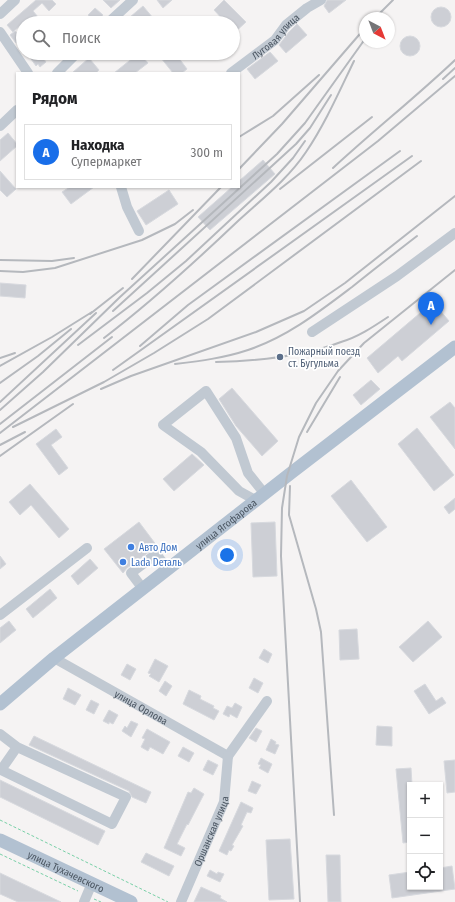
<!DOCTYPE html>
<html lang="ru">
<head>
<meta charset="utf-8">
<style>
	body { margin:0; font-family:"Fira Sans Condensed",sans-serif; background:#f2f2f2; color:#202124 }
	.controls { position:absolute; right:12px; bottom:12px; display:grid; overflow:hidden; border-radius:0px; box-shadow:0 1px 3px #0004 }
	.controls button { width:36px; height:36px; display:grid; place-items:center; padding:0; border:0; border-bottom:1px solid #e0e0e0; background:#fff; color:#202124; font:20px sans-serif }
	.compass { position:absolute; left:359px; top:12px; width:36px; height:36px; border-radius:50%; background:#fff; box-shadow:0 1px 3px #0004; rotate:138deg }
	.you { position:absolute; left:227px; top:555px; width:14px; height:14px; margin:-10px; border:3px solid #fff; border-radius:50%; background:#1a73e8; box-shadow:0 0 0 6px #1a73e833 }
	.badge { display:grid; place-items:center; width:26px; height:26px; border-radius:50%; background:#186ee9; color:#fff; font-size:13px; font-weight:700 }
	.pin { position:absolute; translate:-50% -33px; filter:drop-shadow(0 1px 2px #0008) }
	.pin::after { content:''; position:absolute; top:21px; width:14px; height:12px; background:inherit; clip-path:polygon(0 0,100% 0,50% 100%) }
	.list { margin:0; padding:0; list-style:none }
	h2 { display:flex; justify-content:space-between; align-items:center; height:52px; margin:0; padding:0 16px; font-size:17px }
	h2 small { font-size:13px; font-weight:400; color:#757577 }
	.list li { display:grid; grid-template-columns:26px 1fr auto; gap:12px; align-items:center; box-sizing:border-box; height:56px; margin:0 8px 8px; padding:0 8px; border:1px solid #e0e0e0; border-radius:0px }
	.list b { display:block; font-size:15px; white-space:nowrap }
	.list p { margin:0; font-size:13px; white-space:nowrap; color:#757577 }
	.list em { font-size:13px; font-style:normal; color:#757577 }
	.icon { flex:none; width:22px; height:22px; fill:none; stroke:currentColor; stroke-width:2; stroke-linecap:round; stroke-linejoin:round }
	.map { position:relative; flex:none; width:455px; height:902px; overflow:hidden }
	.search { position:absolute; background:#fff; box-shadow:0 1px 3px #0004; left:16px; top:16px; width:224px; height:44px; display:flex; align-items:center; gap:10px; box-sizing:border-box; padding:0 14px; border-radius:22px; color:#757577; font-size:15px }
	.panel { position:absolute; background:#fff; box-shadow:0 1px 3px #0004; left:16px; top:72px; width:224px; height:116px; border-radius:0px }
	.map>svg:first-child { display:block }
	.building { fill:#cdcfd5; stroke:#d7d9de }
	.lines { fill:none; stroke-linecap:round; stroke-linejoin:round }
	.path { stroke:#79d0a7; stroke-width:1; stroke-dasharray:3 2; stroke-linecap:butt }
	.minor { stroke:#c1c9d2; stroke-width:10 }
	.major { stroke:#b2c1d1; stroke-width:13 }
	.rail { stroke:#b5b8bd; stroke-width:2 }
	.service-dot { fill:#5c6f8a; stroke:#fff; stroke-width:1.5 }
	.shop-dot { fill:#3f7fe0; stroke:#fff; stroke-width:1.5 }
	.labels { text-anchor:middle; stroke-width:3.5; stroke-linejoin:round; paint-order:stroke }
	.street-label { font-size:10px; fill:#4a5561; stroke:#fff }
	.service-label { font-size:10px; fill:#4e5e75; stroke:#fff; text-anchor:start }
	.shop-label { font-size:10px; fill:#366cbe; stroke:#fff; text-anchor:start }
</style>
</head>
<body>
<div class="map">
<svg width="455" height="902" viewBox="0 0 455 902">
	<rect width="100%" height="100%" fill="#f5f3f3"/>
	<!-- building -->
	<g class="building">
		<polygon points="36,0 52,0 56,4 49,11 42,3 33,11 38,17 32,23 23,23 13,32 7,25"/>
		<polygon points="103,0 120,0 111,8"/>
		<polygon points="157,0 172,0 163,8"/>
		<polygon points="224,0 246,22 233,34 233,23 226,23 214,10"/>
		<polygon points="327,0 346,0 329,13 324,6"/>
		<polygon points="143,6 153,18 147,23 123,23"/>
		<circle cx="441" cy="17" r="10"/>
		<polygon points="95,8 103,15 96,22 88,15"/>
		<polygon points="297,24 307,35 286,53 279,45 289,32"/>
		<polygon points="15,31 22,39 16,43 10,35"/>
		<circle cx="410" cy="46" r="10"/>
		<polygon points="270,52 278,61 255,79 247,69"/>
		<polygon points="33,53 39,53 46,62 40,67 38,64 36,66 29,56"/>
		<polygon points="139,53 148,63 135,73 114,73"/>
		<polygon points="157,53 175,53 187,69 182,73 173,73"/>
		<polygon points="89,58 99,70 96,73 72,73"/>
		<polygon points="8,133 17,144 17,146 0,161 0,140"/>
		<polygon points="263,160 275,174 210,230 198,217 232,187 239,187 239,181"/>
		<polygon points="0,171 16,189 7,197 0,190"/>
		<polygon points="70,187 94,187 71,204 62,192"/>
		<polygon points="169,190 178,204 146,225 137,211"/>
		<polygon points="0,283 26,285 25,298 0,296"/>
		<polygon points="433,302 449,321 402,361 398,356 378,373 367,358"/>
		<polygon points="371,380 380,389 361,405 353,395"/>
		<polygon points="232,388 278,441 262,456 236,426 219,399"/>
		<polygon points="450,402 455,408 455,449 430,417"/>
		<polygon points="417,428 454,475 434,491 398,444"/>
		<polygon points="56,429 62,437 51,445 68,468 59,475 36,444"/>
		<polygon points="192,454 204,465 174,491 163,479"/>
		<polygon points="351,480 387,527 367,542 331,496"/>
		<polygon points="30,484 69,529 59,538 31,505 20,515 9,502"/>
		<polygon points="455,498 455,509 449,514 444,507"/>
		<polygon points="139,522 157,546 127,568 123,573 104,549"/>
		<polygon points="275,522 277,576 253,577 251,523"/>
		<polygon points="0,556 6,564 0,569"/>
		<polygon points="90,559 98,568 78,585 71,576"/>
		<polygon points="50,589 57,598 33,618 26,609"/>
		<polygon points="9,621 16,630 0,643 0,628"/>
		<polygon points="428,621 442,637 413,662 399,647"/>
		<polygon points="357,629 359,659 340,660 339,630"/>
		<polygon points="264,649 272,654 268,663 259,658"/>
		<polygon points="155,659 168,666 159,682 149,676 151,674 148,673"/>
		<polygon points="127,664 136,669 130,680 121,675"/>
		<polygon points="254,678 263,683 258,693 249,688"/>
		<polygon points="165,681 172,686 166,696 159,691"/>
		<polygon points="425,684 436,701 442,697 446,703 429,714 414,691"/>
		<polygon points="68,688 81,695 75,705 63,699"/>
		<polygon points="189,690 201,696 200,699 214,706 213,708 219,711 214,720 183,704"/>
		<polygon points="91,700 99,704 94,714 86,710"/>
		<polygon points="235,703 242,707 237,718 230,714 229,717 223,714 227,706 232,708"/>
		<polygon points="109,710 118,715 113,724 109,722 109,724 103,721"/>
		<polygon points="131,721 138,724 131,737 122,731 125,726 127,728"/>
		<polygon points="377,726 392,727 392,746 376,745"/>
		<polygon points="256,728 262,731 256,742 249,738"/>
		<polygon points="147,729 170,742 163,754 150,747 148,751 141,747 145,739 142,738"/>
		<polygon points="34,736 151,792 146,803 132,797 129,791 29,745"/>
		<polygon points="271,739 276,742 275,744 279,745 275,754 266,750"/>
		<polygon points="183,747 194,753 189,762 178,756"/>
		<polygon points="261,758 272,764 268,773 259,768 261,765 258,764"/>
		<polygon points="208,760 218,765 213,775 203,770"/>
		<polygon points="455,760 455,792 447,793 444,761"/>
		<polygon points="411,768 412,785 410,785 410,842 403,843 396,769"/>
		<polygon points="0,780 105,831 98,845 0,797"/>
		<polygon points="252,781 261,785 256,794 248,791"/>
		<polygon points="194,788 204,794 188,825 187,824 177,844 185,848 181,856 164,848 188,792 191,793"/>
		<polygon points="241,802 253,808 251,813 247,812 241,825 243,826 232,845 234,846 231,851 229,850 227,855 219,851"/>
		<polygon points="290,839 294,899 269,900 266,840"/>
		<polygon points="146,853 174,866 169,876 141,862"/>
		<polygon points="326,855 340,855 341,902 328,902"/>
		<polygon points="452,866 455,889 392,898 389,875 410,872 410,887 440,887 440,868"/>
		<polygon points="210,870 217,874 218,872 224,874 220,882 207,876"/>
		<polygon points="0,873 61,902 18,902 0,894"/>
		<polygon points="201,887 221,896 220,898 227,902 194,902"/>
	</g>
	<g class="lines">
		<!-- path -->
		<g class="path">
			<polyline points="0,820 168,902"/>
			<polyline points="0,854 78,891"/>
			<polyline points="94,899 101,902"/>
		</g>
		<!-- minor -->
		<g class="minor">
			<polyline points="0,14 15,0"/>
			<polyline points="108,23 133,0"/>
			<polyline points="0,32 28,73"/>
			<polyline points="57,73 77,53"/>
			<path id="s1" d="M231 73 275 40 286 25 307 8 321 0"/>
			<polyline points="0,126 17,110"/>
			<polyline points="121,187 127,207 139,231"/>
			<polyline points="312,332 397,276 455,233"/>
			<polyline points="255,500 239,491 201,452 163,425 206,391 236,438 248,473 264,493"/>
			<polyline points="143,589 131,573 156,554 168,569"/>
			<polyline points="0,615 87,548"/>
			<path id="s2" d="M54 658 228 756"/>
			<polyline points="0,734 17,747 1,770 112,824 126,797 17,747"/>
			<polyline points="228,756 267,701"/>
			<polyline points="84,902 92,883"/>
			<path id="s3" d="M181 902 224 802 228 756"/>
		</g>
		<!-- major -->
		<g class="major">
			<path id="s4" d="M0 704 54 658 291 473 455 347"/>
			<path id="s5" d="M0 840 131 902"/>
		</g>
		<!-- rail -->
		<g class="rail">
			<polyline points="375,18 393,0"/>
			<polyline points="443,79 455,68"/>
			<polyline points="239,137 273,116 319,75"/>
			<path d="M333 168C373 131 416 97 455 60"/>
			<polyline points="239,169 282,124 365,28"/>
			<polyline points="280,189 372,117"/>
			<polyline points="0,260 52,261 74,258"/>
			<polyline points="0,271 23,272 55,268 142,240 175,224 193,210"/>
			<polyline points="132,279 221,187"/>
			<polyline points="113,311 296,144 310,128 331,95"/>
			<polyline points="90,314 123,288"/>
			<path d="M104 338C151 302 195 262 238 221 262 199 288 179 306 152 325 124 339 92 354 61"/>
			<polyline points="78,345 147,293 186,261 271,182 293,158 305,141"/>
			<polyline points="140,346 188,305 400,151"/>
			<polyline points="0,358 15,353"/>
			<path d="M216 362C258 361 302 357 341 342 358 337 373 327 388 317"/>
			<path d="M175 364C200 361 224 358 248 350 287 337 319 312 352 287 373 270 395 253 417 236"/>
			<polyline points="0,366 52,337 92,312"/>
			<polyline points="113,370 412,156"/>
			<polyline points="0,383 38,356 71,329"/>
			<polyline points="101,389 131,376 256,332 304,311 345,283 455,196"/>
			<polyline points="0,402 96,313"/>
			<polyline points="0,410 43,372 120,297 277,154 305,123 365,39"/>
			<polyline points="0,424 112,337"/>
			<polyline points="13,427 104,382 154,353 208,319 421,161"/>
			<polyline points="307,432 340,377"/>
			<polyline points="0,433 378,141 455,76"/>
			<polyline points="0,445 25,432"/>
			<polyline points="0,456 73,404"/>
			<polyline points="290,486 289,515 316,609 321,632 334,815"/>
			<polyline points="300,902 281,556 282,508 287,476 299,437 316,403 338,371 364,343 455,270"/>
		</g>
	</g>
	<!-- markers -->
	<circle class="service-dot" cx="280" cy="357" r="4"/>
	<g class="shop-dot">
		<circle cx="131" cy="547" r="4"/>
		<circle cx="123" cy="562" r="4"/>
	</g>
	<g class="labels">
		<!-- street labels -->
		<g class="street-label">
			<text dy="4" stroke="none"><textPath href="#s1" startOffset="58">Луговая улица</textPath></text>
			<text dy="4" stroke="none"><textPath href="#s4" startOffset="289">улица Ягофарова</textPath></text>
			<text dy="4" stroke="none"><textPath href="#s2" startOffset="100">улица Орлова</textPath></text>
			<text dy="4" stroke="none"><textPath href="#s3" startOffset="77">Оршанская улица</textPath></text>
			<text dy="4" stroke="none"><textPath href="#s5" startOffset="73">улица Тухачевского</textPath></text>
		</g>
		<!-- service labels -->
		<g class="service-label">
			<text x="288" y="355">Пожарный поезд<tspan x="288" dy="12">ст. Бугульма</tspan></text>
		</g>
		<!-- shop labels -->
		<g class="shop-label">
			<text x="139" y="551">Авто Дом</text>
			<text x="131" y="566">Lada Dеталь</text>
		</g>
	</g>
</svg>
<div class="controls">
<button>+</button>
<button>−</button>
<button><svg class="icon" aria-label="locate" viewBox="0 0 24 24"><circle cx="12" cy="12" r="6"/><path d="M12 2v4M12 18v4M2 12h4M18 12h4"/></svg></button>
</div>
<svg class="compass" viewBox="-18 -18 36 36"><path d="M0-13l5 13h-10z" fill="#e53935"/><path d="M0 13l5-13h-10z" fill="#757577"/></svg>
<div class="you"></div>
<div class="pin badge" style="left:431px;top:325px">A</div>
<div class="search"><svg class="icon" aria-label="search" viewBox="0 0 24 24"><circle cx="10" cy="10" r="6"/><path d="M15 15l6 6"/></svg>Поиск</div>
<section class="panel">
<h2>Рядом<small></small></h2>
<ul class="list">
<li><span class="badge">A</span><div><b>Находка</b><p>Супермаркет</p></div><em>300 m</em></li>
</ul>
</section>
</div>
</body>
</html>
